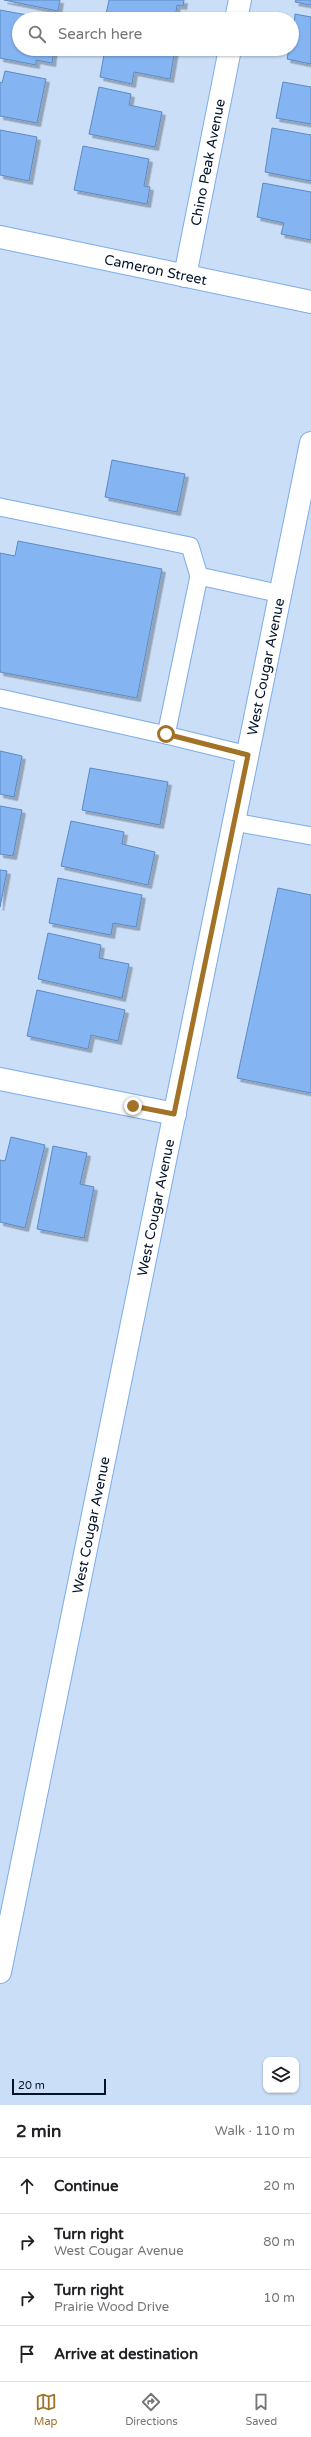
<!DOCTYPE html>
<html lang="en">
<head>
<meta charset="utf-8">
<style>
	body { margin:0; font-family:"Varela Round",sans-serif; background:#f2f2f2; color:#202124 }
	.controls { position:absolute; right:12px; bottom:12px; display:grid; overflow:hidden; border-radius:8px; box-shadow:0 1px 3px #0004 }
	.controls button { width:36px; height:36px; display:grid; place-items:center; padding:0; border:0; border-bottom:1px solid #e0e0e0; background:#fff; color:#202124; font:20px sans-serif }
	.scale { position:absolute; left:12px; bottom:10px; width:94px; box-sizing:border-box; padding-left:4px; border:2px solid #031329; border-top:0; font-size:11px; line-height:14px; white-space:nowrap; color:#031329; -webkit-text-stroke:3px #cadef7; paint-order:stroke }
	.stop { position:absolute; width:12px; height:12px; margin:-9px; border:3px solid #a27226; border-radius:50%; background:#fff }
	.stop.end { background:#a27226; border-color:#fff; box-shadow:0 1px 4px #0008 }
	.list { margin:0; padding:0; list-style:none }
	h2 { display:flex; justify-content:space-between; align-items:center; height:52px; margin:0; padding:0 16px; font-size:17px }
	h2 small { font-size:13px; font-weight:400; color:#757577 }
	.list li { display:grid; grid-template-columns:26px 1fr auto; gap:12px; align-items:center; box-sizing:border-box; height:56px; padding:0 16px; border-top:1px solid #e0e0e0 }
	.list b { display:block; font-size:15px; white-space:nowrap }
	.list p { margin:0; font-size:13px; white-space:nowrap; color:#757577 }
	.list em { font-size:13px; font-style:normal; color:#757577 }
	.icon { flex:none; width:22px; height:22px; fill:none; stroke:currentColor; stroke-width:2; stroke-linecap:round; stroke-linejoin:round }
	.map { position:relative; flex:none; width:311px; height:2105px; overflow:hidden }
	.search { position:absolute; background:#fff; box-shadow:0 1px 3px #0004; left:12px; right:12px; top:12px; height:44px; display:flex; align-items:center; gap:10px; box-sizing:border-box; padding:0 14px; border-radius:22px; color:#757577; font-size:15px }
	.sheet { height:276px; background:#fff }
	nav { display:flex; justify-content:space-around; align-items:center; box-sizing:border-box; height:56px; border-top:1px solid #e0e0e0; background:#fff; font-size:11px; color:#757577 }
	nav a { display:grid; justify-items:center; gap:2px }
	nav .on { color:#a27226 }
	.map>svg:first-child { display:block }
	.building { fill:#84b4f2; stroke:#5b8ac5; filter:url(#shadow) }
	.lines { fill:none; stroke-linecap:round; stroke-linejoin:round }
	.lane-casing { stroke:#7bace9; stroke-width:19 }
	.street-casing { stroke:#7bace9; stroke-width:24 }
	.lane { stroke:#fff; stroke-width:17 }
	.street { stroke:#fff; stroke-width:22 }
	.route { stroke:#a27226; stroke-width:5 }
	.labels { text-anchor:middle; stroke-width:3; stroke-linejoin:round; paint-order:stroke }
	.street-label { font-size:14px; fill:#031329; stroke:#cadef7 }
</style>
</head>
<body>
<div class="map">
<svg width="311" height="2105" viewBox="0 0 311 2105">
	<defs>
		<filter id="shadow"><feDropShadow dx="3.5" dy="3.5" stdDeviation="0" flood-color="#0004"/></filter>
	</defs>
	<rect width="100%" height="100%" fill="#cadef7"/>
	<!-- building -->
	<g class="building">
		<polygon points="4,0 60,0 58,11"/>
		<polygon points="109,0 184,0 183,6 177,5 175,19 105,19"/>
		<polygon points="296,0 311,0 311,5 295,2"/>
		<polygon points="0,10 49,19 19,19 19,49 54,49 52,63 36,60 36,65 0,58"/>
		<polygon points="295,14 311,17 311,64 287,59 289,49 292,49"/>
		<polygon points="105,49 175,49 170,79 134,72 132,84 100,77"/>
		<polygon points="5,71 46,79 37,123 0,116 0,82 2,83"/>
		<polygon points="283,82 311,87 311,124 276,118"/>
		<polygon points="99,87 131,94 129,105 162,112 155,147 89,134"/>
		<polygon points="272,128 311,135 311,181 265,172"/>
		<polygon points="0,130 37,137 29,181 0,175"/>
		<polygon points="83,146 149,159 144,186 150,187 147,204 74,190"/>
		<polygon points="263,183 311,192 311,240 281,234 284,223 257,217"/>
		<polygon points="112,460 185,474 177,512 105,497"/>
		<polygon points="18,541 162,569 137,698 0,672 0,553 15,556"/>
		<polygon points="0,751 22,756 14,797 0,794"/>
		<polygon points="90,768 168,782 160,825 82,810"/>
		<polygon points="0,806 22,810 13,856 0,854"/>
		<polygon points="71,821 124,832 122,844 155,852 148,885 61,866"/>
		<polygon points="0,870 7,871 0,907"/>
		<polygon points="58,878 142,895 136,927 113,923 111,935 49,923"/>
		<polygon points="278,888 311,895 311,1093 237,1078"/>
		<polygon points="48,933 101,945 99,958 129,964 122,998 38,979"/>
		<polygon points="37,990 125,1010 118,1041 91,1035 88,1049 27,1036"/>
		<polygon points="11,1137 45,1145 25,1228 0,1222 0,1160 5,1161"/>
		<polygon points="53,1146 87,1153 80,1184 94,1187 84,1238 37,1229"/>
	</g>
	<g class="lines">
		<defs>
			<g id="lane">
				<polyline points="0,507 190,546 199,576 281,594"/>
				<polyline points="0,698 166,735 248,755"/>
				<polyline points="166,735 199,576"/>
				<polyline points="234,822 311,836"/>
			</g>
			<g id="street">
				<polyline points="236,19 240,0"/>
				<path id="s1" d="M0 237 311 302"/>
				<path id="s2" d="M185 276 230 49"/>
				<polyline points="0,1079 175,1114"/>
				<path id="s3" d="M0 1972 311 443"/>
			</g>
		</defs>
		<!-- lane casing -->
		<use href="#lane" class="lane-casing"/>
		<!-- street casing -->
		<use href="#street" class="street-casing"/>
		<!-- lane -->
		<use href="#lane" class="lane"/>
		<!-- street -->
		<use href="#street" class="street"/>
	</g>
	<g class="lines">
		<!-- route -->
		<polyline class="route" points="133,1106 174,1114 248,755 166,734"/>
	</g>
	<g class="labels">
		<!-- street labels -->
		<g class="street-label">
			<text dy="5" stroke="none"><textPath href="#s2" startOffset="116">Chino Peak Avenue</textPath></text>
			<text dy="5" stroke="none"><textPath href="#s1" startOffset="159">Cameron Street</textPath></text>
			<text dy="5" stroke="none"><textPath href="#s3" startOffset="1332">West Cougar Avenue</textPath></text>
			<text dy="5" stroke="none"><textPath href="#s3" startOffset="780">West Cougar Avenue</textPath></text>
			<text dy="5" stroke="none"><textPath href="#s3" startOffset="456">West Cougar Avenue</textPath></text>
		</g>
	</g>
</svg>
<div class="controls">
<button><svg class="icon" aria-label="layers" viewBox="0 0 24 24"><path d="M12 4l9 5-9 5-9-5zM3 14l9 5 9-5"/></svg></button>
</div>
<div class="scale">20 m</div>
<div class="stop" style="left:166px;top:734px"></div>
<div class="stop end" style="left:133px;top:1106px"></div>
<div class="search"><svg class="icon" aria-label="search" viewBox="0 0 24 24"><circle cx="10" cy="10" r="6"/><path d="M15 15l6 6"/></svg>Search here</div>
</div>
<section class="sheet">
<h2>2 min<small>Walk · 110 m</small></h2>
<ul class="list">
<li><svg class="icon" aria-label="ahead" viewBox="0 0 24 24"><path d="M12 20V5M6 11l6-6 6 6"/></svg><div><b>Continue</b></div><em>20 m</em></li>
<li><svg class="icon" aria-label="right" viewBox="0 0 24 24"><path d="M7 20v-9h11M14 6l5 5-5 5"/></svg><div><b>Turn right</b><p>West Cougar Avenue</p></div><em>80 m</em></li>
<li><svg class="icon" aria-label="right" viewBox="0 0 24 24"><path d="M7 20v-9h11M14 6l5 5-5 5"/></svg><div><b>Turn right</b><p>Prairie Wood Drive</p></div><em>10 m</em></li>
<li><svg class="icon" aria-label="arrive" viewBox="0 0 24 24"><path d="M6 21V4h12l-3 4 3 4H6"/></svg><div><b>Arrive at destination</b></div></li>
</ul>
</section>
<nav>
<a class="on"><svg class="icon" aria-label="map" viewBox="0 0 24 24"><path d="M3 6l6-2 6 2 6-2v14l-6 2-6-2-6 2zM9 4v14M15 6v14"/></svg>Map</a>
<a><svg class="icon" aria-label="directions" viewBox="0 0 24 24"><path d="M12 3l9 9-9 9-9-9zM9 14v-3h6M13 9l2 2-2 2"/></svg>Directions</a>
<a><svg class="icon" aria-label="saved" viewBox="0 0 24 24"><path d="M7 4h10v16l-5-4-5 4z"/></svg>Saved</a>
</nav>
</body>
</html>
